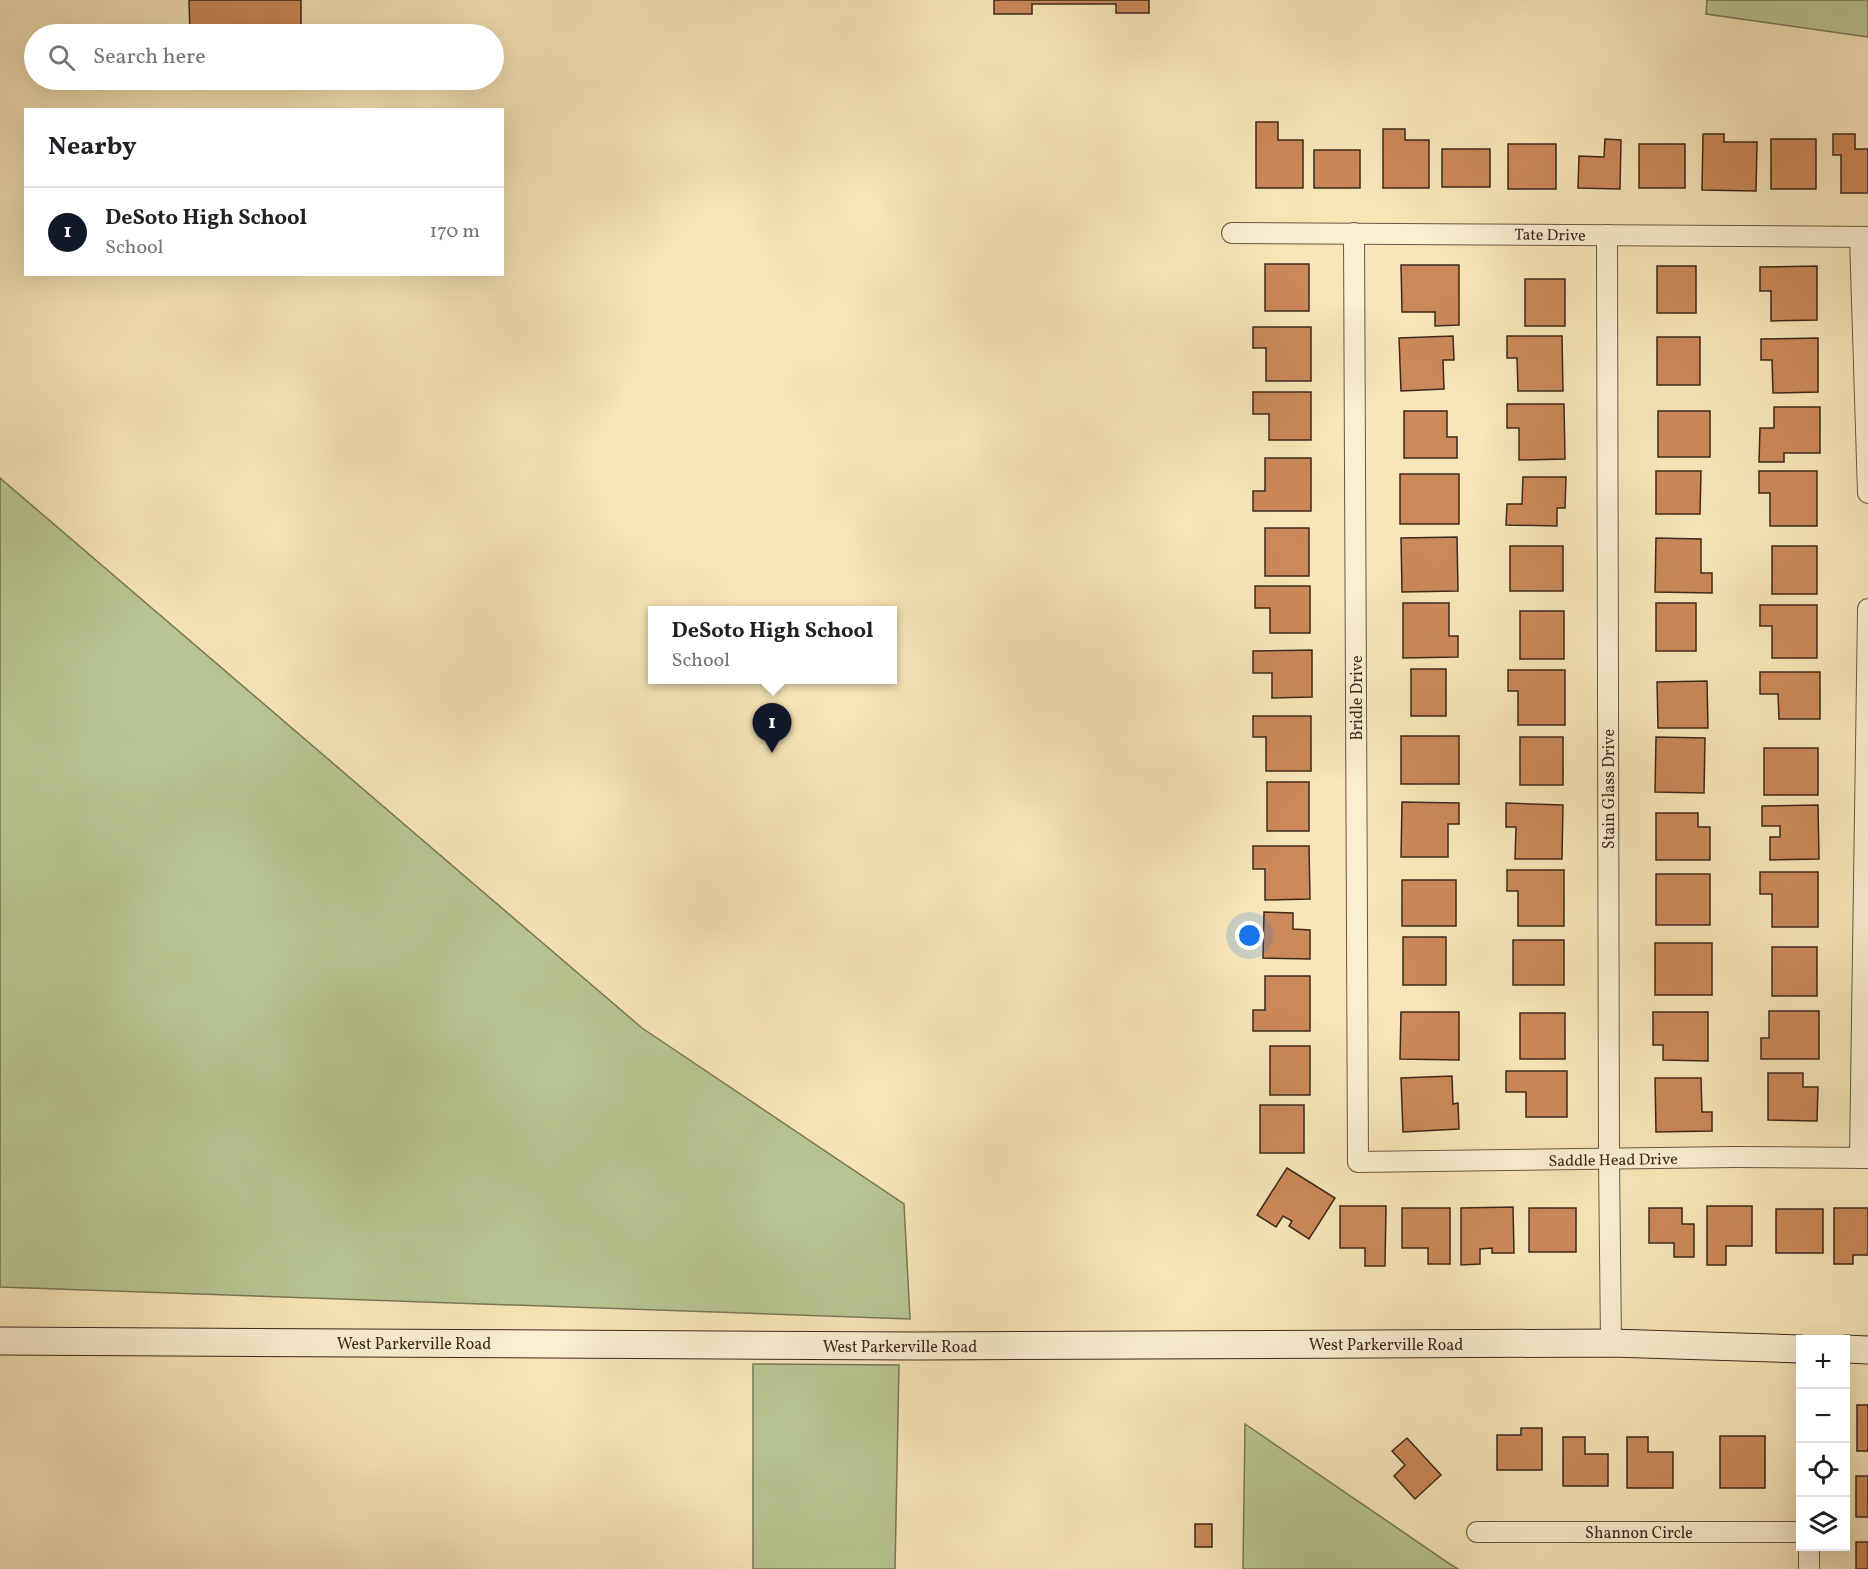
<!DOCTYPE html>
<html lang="en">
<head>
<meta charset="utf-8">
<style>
	body { margin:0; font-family:Vollkorn,serif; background:#f2f2f2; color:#202124 }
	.controls { position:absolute; right:18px; bottom:18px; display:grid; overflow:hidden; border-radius:0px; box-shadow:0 6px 24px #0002 }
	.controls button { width:54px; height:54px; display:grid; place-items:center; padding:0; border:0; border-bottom:2px solid #e0e0e0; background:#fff; color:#202124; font:30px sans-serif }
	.you { position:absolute; left:1250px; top:936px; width:21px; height:21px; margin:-15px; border:4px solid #fff; border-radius:50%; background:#1a73e8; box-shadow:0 0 0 9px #1a73e833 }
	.badge { display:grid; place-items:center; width:39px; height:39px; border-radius:50%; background:#111827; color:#fff; font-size:20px; font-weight:700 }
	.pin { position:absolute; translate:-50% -50px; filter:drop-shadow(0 2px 3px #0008) }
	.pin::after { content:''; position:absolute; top:32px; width:21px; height:18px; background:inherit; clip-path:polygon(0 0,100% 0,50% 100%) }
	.popup { position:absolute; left:648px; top:606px; width:249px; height:78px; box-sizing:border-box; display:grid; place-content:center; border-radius:0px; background:#fff; filter:drop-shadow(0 2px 4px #0005); font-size:20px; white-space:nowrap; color:#757577 }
	.popup b { font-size:22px; color:#202124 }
	.popup::after { content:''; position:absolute; left:50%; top:100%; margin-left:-12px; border:12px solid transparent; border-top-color:#fff }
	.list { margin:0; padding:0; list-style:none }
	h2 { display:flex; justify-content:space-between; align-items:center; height:78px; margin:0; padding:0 24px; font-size:26px }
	h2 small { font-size:20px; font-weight:400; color:#757577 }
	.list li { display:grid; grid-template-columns:39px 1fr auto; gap:18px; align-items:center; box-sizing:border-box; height:90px; padding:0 24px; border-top:2px solid #e0e0e0 }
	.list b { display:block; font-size:22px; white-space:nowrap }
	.list p { margin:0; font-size:20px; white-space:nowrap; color:#757577 }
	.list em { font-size:20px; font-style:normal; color:#757577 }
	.icon { flex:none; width:33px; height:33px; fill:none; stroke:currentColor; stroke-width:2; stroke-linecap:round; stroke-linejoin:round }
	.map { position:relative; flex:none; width:1868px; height:1569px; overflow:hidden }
	.search { position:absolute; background:#fff; box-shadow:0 6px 24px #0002; left:24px; top:24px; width:480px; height:66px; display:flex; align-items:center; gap:15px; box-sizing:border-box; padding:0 21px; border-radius:33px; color:#757577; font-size:22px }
	.panel { position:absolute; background:#fff; box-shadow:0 6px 24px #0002; left:24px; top:108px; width:480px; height:168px; border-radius:0px }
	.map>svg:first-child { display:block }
	.green { fill:#b8c693; stroke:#7a7758; stroke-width:1.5 }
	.building { fill:#cb8858; stroke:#3d281c; stroke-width:1.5 }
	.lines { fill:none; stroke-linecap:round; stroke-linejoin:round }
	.minor-casing { stroke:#6c5843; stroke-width:22 }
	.secondary-casing { stroke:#3d281c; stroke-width:29 }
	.minor { stroke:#faefd1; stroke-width:20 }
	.secondary { stroke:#faefd1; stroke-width:27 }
	.labels { text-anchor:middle; stroke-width:5; stroke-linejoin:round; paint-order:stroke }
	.street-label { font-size:16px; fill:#3d281c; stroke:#faefd1 }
</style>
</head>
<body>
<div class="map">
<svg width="1868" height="1569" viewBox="0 0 1868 1569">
	<rect width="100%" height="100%" fill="#f7e6b8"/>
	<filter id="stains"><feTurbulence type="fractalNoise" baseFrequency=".00333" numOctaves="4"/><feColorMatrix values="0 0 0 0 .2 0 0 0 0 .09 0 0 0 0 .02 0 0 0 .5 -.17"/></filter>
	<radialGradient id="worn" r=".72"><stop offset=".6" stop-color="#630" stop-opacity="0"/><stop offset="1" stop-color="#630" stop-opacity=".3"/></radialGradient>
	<!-- green -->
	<g class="green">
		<polygon points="1707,0 1868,0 1868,37 1706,14"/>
		<polygon points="0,478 642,1028 904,1204 910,1319 0,1287"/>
		<polygon points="753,1364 899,1365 895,1569 753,1569"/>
		<polygon points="1245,1424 1450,1564 1458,1569 1243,1569"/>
	</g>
	<!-- building -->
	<g class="building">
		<polygon points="189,0 301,0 301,34 190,34"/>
		<polygon points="994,0 1149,0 1149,13 1116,13 1116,4 1032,4 1032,14 994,14"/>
		<polygon points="1256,122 1278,122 1278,140 1303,140 1303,188 1256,188"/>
		<polygon points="1383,129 1405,129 1405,140 1429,140 1429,188 1383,188"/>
		<polygon points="1703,134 1724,134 1724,142 1757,142 1756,191 1702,190"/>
		<polygon points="1833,134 1855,134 1855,149 1868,149 1868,193 1841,193 1841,155 1833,155"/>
		<polygon points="1605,139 1621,140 1620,189 1578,188 1579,156 1604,157"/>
		<rect x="1771" y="139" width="45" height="50"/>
		<rect x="1508" y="144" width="48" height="45"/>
		<rect x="1639" y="144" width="46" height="44"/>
		<rect x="1442" y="149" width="48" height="38"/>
		<rect x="1314" y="150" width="46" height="38"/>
		<rect x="1265" y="264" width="44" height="47"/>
		<polygon points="1401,265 1459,265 1459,325 1435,326 1435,312 1402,312"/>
		<rect x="1657" y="266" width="39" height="47"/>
		<polygon points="1817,266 1817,320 1771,321 1771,291 1760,291 1760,267"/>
		<rect x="1525" y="279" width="40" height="47"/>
		<polygon points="1253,327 1311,327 1311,381 1266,381 1266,348 1253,348"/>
		<polygon points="1453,336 1454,360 1443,360 1444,389 1401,391 1399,338"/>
		<polygon points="1507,336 1562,336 1563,391 1518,391 1517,358 1507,358"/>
		<rect x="1657" y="337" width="43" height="48"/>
		<polygon points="1818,338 1818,392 1773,393 1772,360 1761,360 1761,339"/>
		<polygon points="1253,392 1311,392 1311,440 1269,440 1269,414 1253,414"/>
		<polygon points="1507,404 1564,404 1565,459 1519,460 1519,428 1507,428"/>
		<polygon points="1774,407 1820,407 1820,453 1784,453 1784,462 1759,462 1760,428 1774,428"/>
		<polygon points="1404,411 1447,411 1447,437 1457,437 1457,458 1404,458"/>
		<rect x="1658" y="411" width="52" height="46"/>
		<polygon points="1265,458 1311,458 1311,511 1253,511 1253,491 1265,491"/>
		<polygon points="1656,471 1701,471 1700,514 1656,514"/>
		<polygon points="1759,471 1817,471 1817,526 1770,526 1770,493 1759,493"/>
		<rect x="1400" y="474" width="59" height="50"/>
		<polygon points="1523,477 1566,477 1565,508 1557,508 1557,526 1506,525 1507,504 1522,504"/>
		<rect x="1265" y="528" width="44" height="48"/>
		<polygon points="1457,537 1458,591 1402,592 1401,538"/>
		<polygon points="1656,538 1701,539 1701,573 1712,573 1712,593 1655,592"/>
		<rect x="1510" y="546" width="53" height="45"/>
		<rect x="1772" y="546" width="45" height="48"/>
		<polygon points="1255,586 1310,586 1310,633 1270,633 1270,608 1255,608"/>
		<polygon points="1403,603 1449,603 1449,636 1458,636 1458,657 1403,658"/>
		<rect x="1656" y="603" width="40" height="48"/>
		<polygon points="1760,605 1817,605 1817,658 1772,658 1772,626 1760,626"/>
		<rect x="1520" y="611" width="44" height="48"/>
		<polygon points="1312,650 1312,697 1272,698 1272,673 1253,673 1253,651"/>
		<rect x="1411" y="669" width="35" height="47"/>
		<polygon points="1508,670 1565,670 1565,725 1518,725 1518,691 1508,691"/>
		<polygon points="1760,672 1820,672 1820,719 1779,719 1778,694 1760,694"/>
		<polygon points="1707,681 1708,728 1658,728 1657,682"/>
		<polygon points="1253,716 1311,716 1311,771 1266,771 1266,737 1253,737"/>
		<rect x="1401" y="736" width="58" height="48"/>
		<rect x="1520" y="737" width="43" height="48"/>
		<polygon points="1656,737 1705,738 1704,793 1655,792"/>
		<rect x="1764" y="748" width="54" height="47"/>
		<rect x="1267" y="782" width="42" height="49"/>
		<polygon points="1402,802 1459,803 1459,824 1448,824 1448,857 1401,857"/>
		<polygon points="1506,803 1563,805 1562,859 1515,859 1516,827 1506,827"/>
		<polygon points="1818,805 1819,859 1770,860 1770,837 1780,837 1780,826 1762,826 1762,806"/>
		<polygon points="1656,813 1698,813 1698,827 1710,827 1710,860 1656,860"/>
		<polygon points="1253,846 1309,846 1310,899 1265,900 1265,869 1253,869"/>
		<polygon points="1507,870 1564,870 1564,926 1518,926 1518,891 1507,891"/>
		<polygon points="1760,872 1818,872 1818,927 1772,927 1772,894 1760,894"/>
		<rect x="1656" y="874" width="54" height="51"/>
		<rect x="1402" y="880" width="54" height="46"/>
		<polygon points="1264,912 1293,913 1293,929 1310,930 1310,959 1263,958"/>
		<rect x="1403" y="937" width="43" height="48"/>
		<rect x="1513" y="940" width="51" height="45"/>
		<rect x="1655" y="943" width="57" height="52"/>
		<rect x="1772" y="947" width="45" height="49"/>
		<polygon points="1265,976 1310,976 1310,1031 1253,1031 1253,1010 1265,1010"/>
		<polygon points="1769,1011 1819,1011 1819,1059 1761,1059 1761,1038 1769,1038"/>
		<polygon points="1401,1012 1459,1012 1459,1060 1400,1059"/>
		<polygon points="1653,1012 1708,1012 1708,1061 1663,1060 1663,1045 1653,1045"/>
		<rect x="1520" y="1013" width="45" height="46"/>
		<rect x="1270" y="1046" width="40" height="49"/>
		<polygon points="1506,1071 1567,1071 1567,1117 1526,1117 1526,1092 1506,1092"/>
		<polygon points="1768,1073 1803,1073 1803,1087 1818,1087 1817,1121 1768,1120"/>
		<polygon points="1452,1076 1453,1104 1458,1103 1459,1129 1403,1132 1401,1078"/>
		<polygon points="1655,1078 1701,1078 1702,1112 1712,1112 1712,1131 1656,1132"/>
		<rect x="1260" y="1105" width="44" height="48"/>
		<polygon points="1287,1168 1335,1198 1309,1239 1289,1226 1292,1221 1283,1216 1276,1227 1257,1215"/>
		<polygon points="1340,1206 1386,1206 1385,1266 1365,1266 1365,1248 1340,1248"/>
		<polygon points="1707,1206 1752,1206 1752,1246 1726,1246 1726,1265 1707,1265"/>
		<polygon points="1513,1207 1514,1253 1492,1253 1492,1248 1480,1249 1480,1264 1461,1265 1461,1208"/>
		<polygon points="1402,1208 1450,1208 1450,1264 1428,1264 1428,1248 1402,1248"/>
		<rect x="1529" y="1208" width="47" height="44"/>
		<polygon points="1649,1208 1682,1208 1682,1224 1694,1224 1694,1257 1674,1257 1674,1243 1649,1243"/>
		<polygon points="1834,1208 1868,1208 1868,1255 1853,1255 1853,1264 1834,1264"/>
		<rect x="1776" y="1209" width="47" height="44"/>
		<rect x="1857" y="1405" width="11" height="46"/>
		<polygon points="1521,1428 1542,1428 1542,1470 1497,1470 1497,1435 1521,1435"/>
		<rect x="1720" y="1436" width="45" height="52"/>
		<polygon points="1563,1437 1585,1437 1585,1454 1608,1454 1608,1486 1563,1486"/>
		<polygon points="1627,1437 1648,1437 1648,1452 1673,1452 1673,1488 1627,1488"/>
		<polygon points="1407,1438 1441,1475 1415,1499 1394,1476 1405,1465 1392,1451"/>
		<rect x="1856" y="1476" width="12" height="41"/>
		<rect x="1195" y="1524" width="17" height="23"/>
		<rect x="1856" y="1542" width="12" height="27"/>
	</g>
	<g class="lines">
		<defs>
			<g id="minor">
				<path d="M1232 233C1444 233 1656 236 1868 237"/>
				<polyline points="1354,233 1358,1162 1734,1157 1868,1158"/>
				<polyline points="1607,235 1609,1160 1611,1343"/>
				<polyline points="1860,237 1868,493"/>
				<polyline points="1860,1158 1868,609"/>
				<polyline points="1477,1532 1800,1532"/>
				<polyline points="1809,1569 1809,1546"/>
			</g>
			<g id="secondary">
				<polyline points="0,1341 917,1346 1611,1343 1800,1349"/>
				<polyline points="1846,1349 1868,1350"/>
			</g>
		</defs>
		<!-- minor casing -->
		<use href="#minor" class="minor-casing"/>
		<!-- secondary casing -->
		<use href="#secondary" class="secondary-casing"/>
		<!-- minor -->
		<use href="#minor" class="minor"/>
		<!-- secondary -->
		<use href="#secondary" class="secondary"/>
	</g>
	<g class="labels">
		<!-- street labels -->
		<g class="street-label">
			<text transform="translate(1550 234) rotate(1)" y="6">Tate Drive</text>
			<text transform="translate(1356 698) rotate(-90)" y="6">Bridle Drive</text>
			<text transform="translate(1608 789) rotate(-90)" y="6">Stain Glass Drive</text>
			<text transform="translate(1613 1159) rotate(-1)" y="6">Saddle Head Drive</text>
			<text x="414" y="1349">West Parkerville Road</text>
			<text x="1386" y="1350">West Parkerville Road</text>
			<text x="900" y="1352">West Parkerville Road</text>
			<text x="1639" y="1538">Shannon Circle</text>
		</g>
	</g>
	<rect width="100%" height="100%" filter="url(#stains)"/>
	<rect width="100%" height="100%" fill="url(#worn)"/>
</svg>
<div class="controls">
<button>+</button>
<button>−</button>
<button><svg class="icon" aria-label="locate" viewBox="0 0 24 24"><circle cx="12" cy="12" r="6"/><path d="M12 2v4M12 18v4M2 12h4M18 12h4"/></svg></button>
<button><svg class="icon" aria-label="layers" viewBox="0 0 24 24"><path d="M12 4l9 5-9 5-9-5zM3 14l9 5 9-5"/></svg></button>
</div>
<div class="you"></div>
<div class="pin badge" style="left:772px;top:753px">1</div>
<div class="popup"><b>DeSoto High School</b>School</div>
<div class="search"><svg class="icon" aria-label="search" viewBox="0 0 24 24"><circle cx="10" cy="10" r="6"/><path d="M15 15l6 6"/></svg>Search here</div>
<section class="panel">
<h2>Nearby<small></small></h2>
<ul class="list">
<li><span class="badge">1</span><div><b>DeSoto High School</b><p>School</p></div><em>170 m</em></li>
</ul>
</section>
</div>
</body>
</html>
